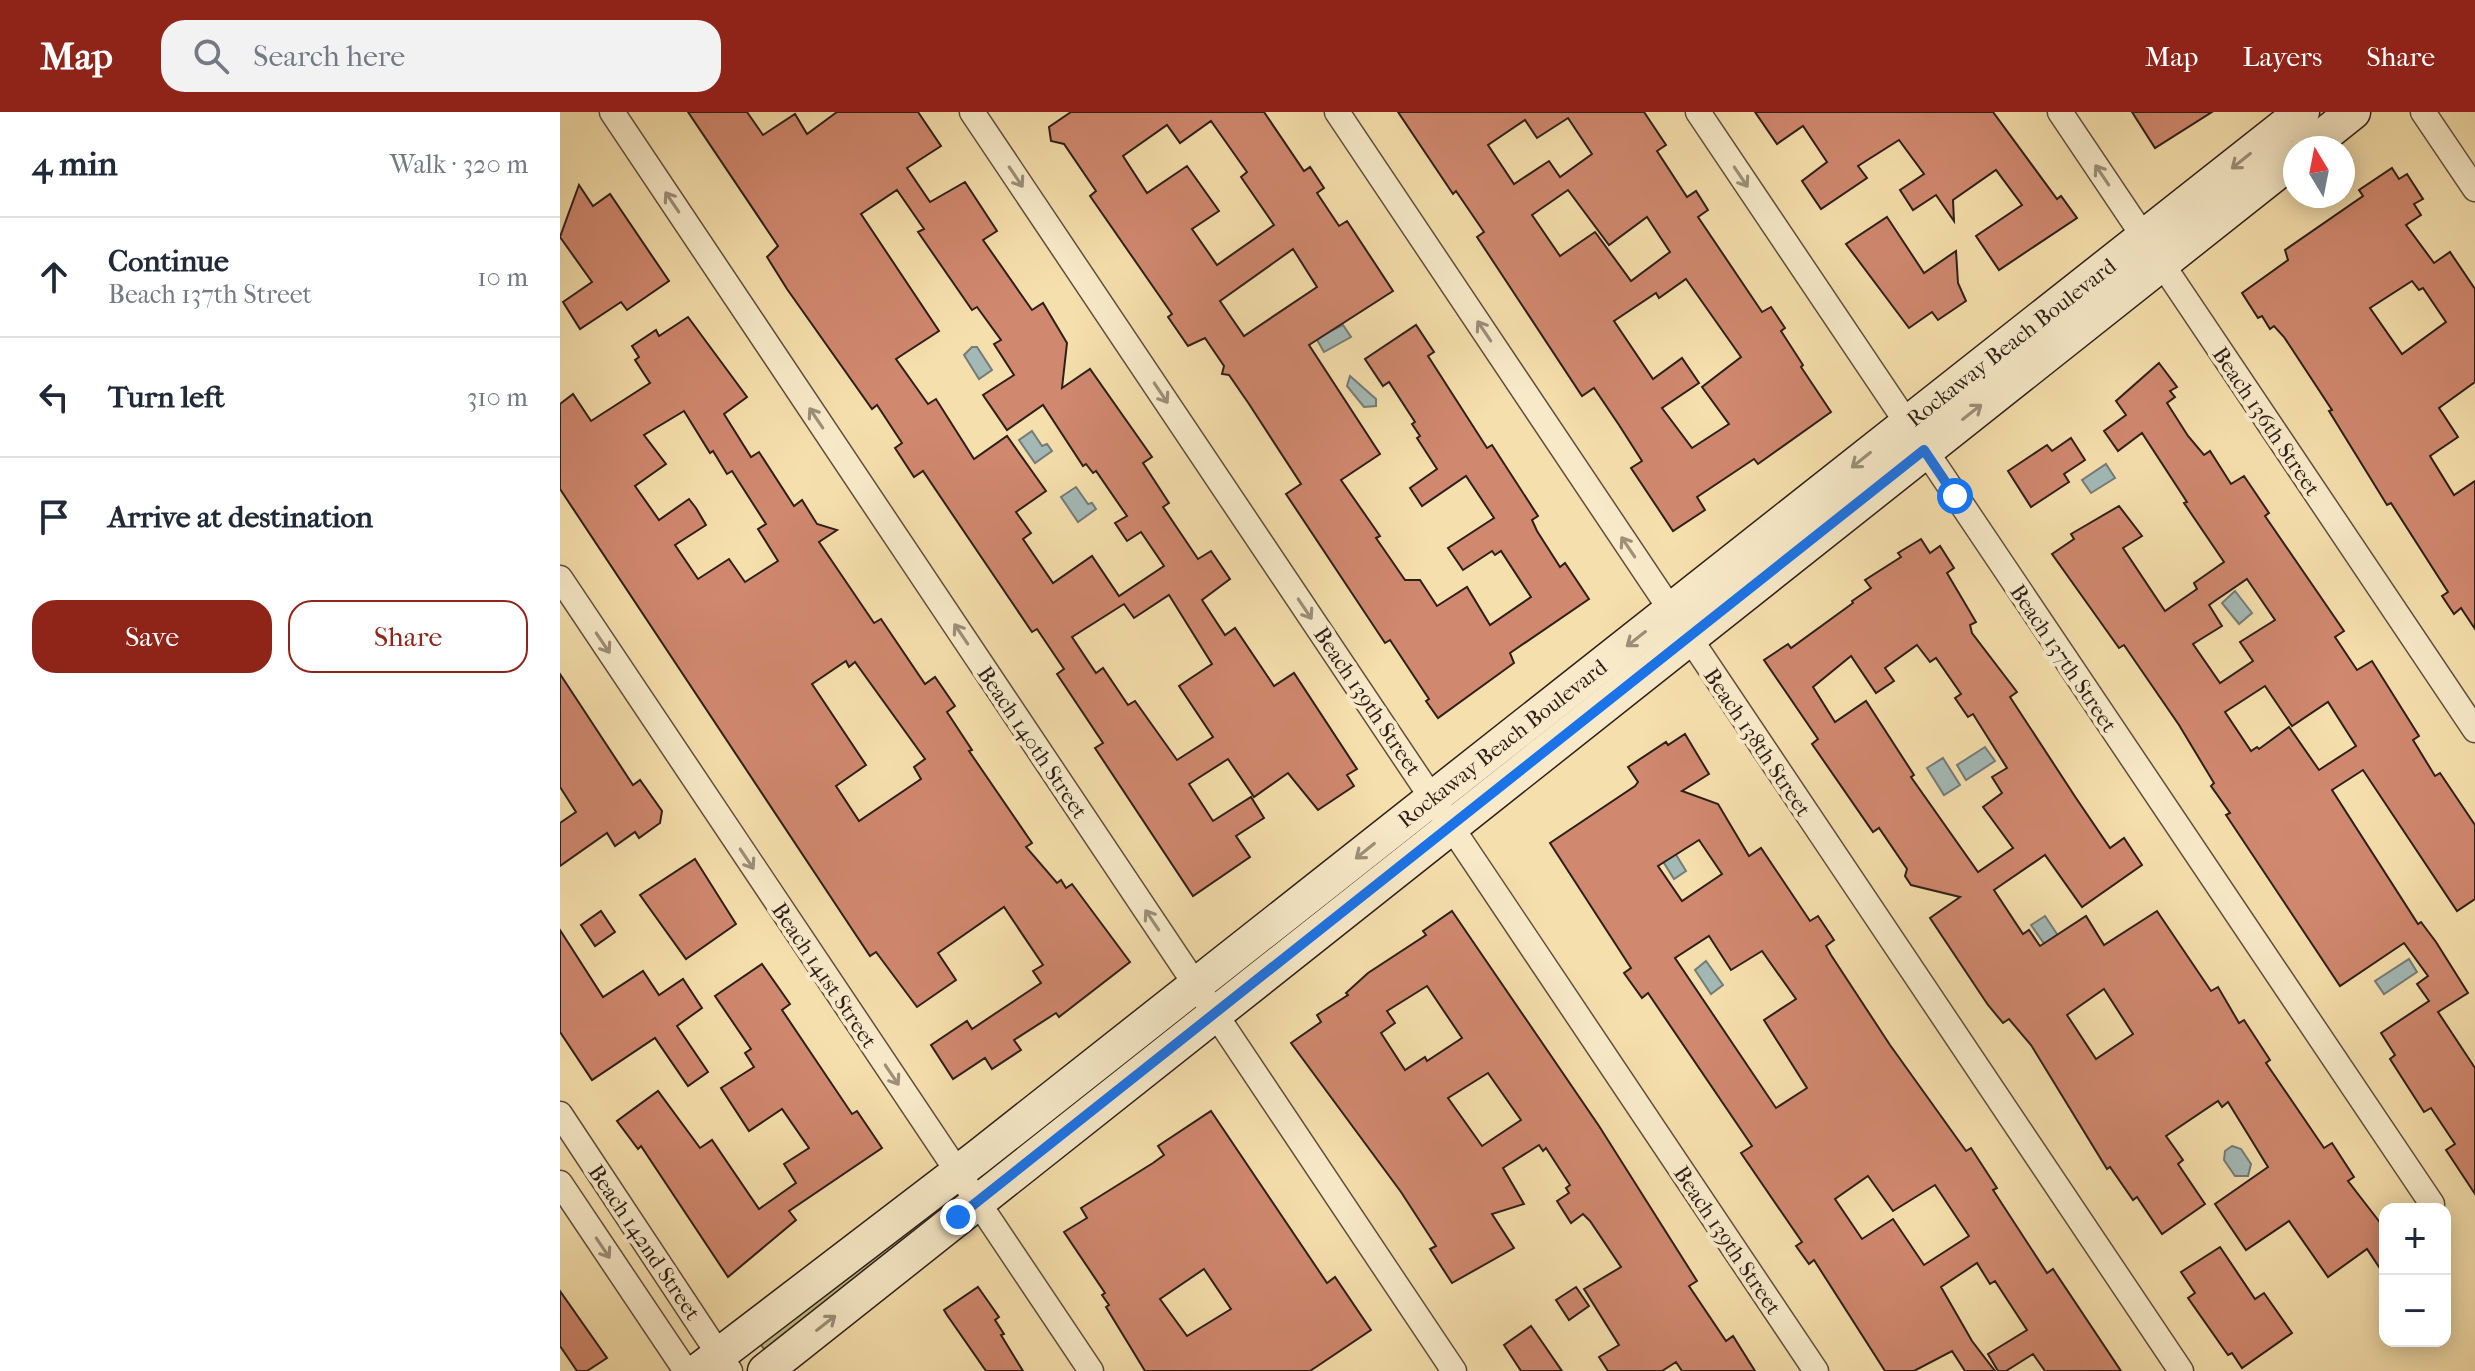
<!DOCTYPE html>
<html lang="en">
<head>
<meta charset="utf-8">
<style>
	body { margin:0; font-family:"IM FELL French Canon",serif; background:#f2f2f3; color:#1f2937 }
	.controls { position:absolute; right:24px; bottom:24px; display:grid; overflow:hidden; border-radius:16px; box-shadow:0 4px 20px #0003 }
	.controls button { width:72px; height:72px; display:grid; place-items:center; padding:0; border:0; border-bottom:2px solid #e0e1e3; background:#fff; color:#1f2937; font:40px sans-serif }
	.compass { position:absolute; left:1723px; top:24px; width:72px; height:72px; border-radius:50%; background:#fff; box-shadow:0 4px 20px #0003; rotate:350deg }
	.stop { position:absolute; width:24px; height:24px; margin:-18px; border:6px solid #1a73e8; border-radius:50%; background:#fff }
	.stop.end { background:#1a73e8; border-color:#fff; box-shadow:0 2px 8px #0008 }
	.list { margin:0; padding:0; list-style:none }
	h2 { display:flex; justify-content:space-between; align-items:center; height:104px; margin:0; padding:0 32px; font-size:34px }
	h2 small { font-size:26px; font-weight:400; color:#747a83 }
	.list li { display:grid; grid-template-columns:52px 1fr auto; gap:24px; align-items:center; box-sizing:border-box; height:120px; padding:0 32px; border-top:2px solid #e0e1e3 }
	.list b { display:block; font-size:30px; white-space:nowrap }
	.list p { margin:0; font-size:26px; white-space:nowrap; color:#747a83 }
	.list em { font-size:26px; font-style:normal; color:#747a83 }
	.actions { display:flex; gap:16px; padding:24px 32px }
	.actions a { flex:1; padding:18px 0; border:2px solid #8f2418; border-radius:24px; text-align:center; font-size:28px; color:#8f2418 }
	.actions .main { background:#8f2418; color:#fff }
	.icon { flex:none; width:44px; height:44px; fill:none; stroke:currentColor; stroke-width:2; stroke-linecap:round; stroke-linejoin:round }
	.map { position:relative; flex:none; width:1915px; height:1259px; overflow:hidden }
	header { display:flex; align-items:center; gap:48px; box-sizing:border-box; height:112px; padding:0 40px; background:#8f2418; color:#fff }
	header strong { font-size:38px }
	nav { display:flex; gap:44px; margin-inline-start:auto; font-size:28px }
	.search { width:560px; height:72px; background:#f2f2f3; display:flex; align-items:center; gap:20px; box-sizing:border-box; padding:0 28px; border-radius:24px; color:#747a83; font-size:30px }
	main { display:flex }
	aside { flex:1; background:#fff }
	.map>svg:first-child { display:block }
	.green { fill:#c3c084; stroke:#78704f; stroke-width:2 }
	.water { fill:#a3b9b6; stroke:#747b78; stroke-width:2 }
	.building { fill:#d0886e; stroke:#2d1f1a; stroke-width:2; fill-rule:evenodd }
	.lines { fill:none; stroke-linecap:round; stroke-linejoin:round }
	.street-casing { stroke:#5f4f3e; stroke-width:27 }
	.secondary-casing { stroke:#2d1f1a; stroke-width:37 }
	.street { stroke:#f8eac9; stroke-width:24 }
	.secondary { stroke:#f8eac9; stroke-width:34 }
	.oneway { stroke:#9d8f7a }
	.route { stroke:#1a73e8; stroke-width:10 }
	.labels { text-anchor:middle; stroke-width:8; stroke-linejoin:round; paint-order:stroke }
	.street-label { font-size:22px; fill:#2d1f1a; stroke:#f8eac9 }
</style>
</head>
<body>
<header>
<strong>Map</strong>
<div class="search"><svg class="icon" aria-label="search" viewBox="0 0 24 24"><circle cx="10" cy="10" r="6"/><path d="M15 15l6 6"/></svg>Search here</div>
<nav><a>Map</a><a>Layers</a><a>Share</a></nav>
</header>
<main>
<aside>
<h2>4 min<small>Walk · 320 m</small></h2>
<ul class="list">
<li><svg class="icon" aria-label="ahead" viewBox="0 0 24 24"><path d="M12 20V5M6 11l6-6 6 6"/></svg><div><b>Continue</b><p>Beach 137th Street</p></div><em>10 m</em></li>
<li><svg class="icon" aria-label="left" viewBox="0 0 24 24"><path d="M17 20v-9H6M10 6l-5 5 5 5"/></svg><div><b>Turn left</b></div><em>310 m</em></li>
<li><svg class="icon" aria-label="arrive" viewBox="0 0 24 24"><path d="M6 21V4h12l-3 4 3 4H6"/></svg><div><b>Arrive at destination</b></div></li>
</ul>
<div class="actions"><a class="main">Save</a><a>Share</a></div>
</aside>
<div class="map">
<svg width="1915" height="1259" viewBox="0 0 1915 1259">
	<rect width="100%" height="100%" fill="#f5dfac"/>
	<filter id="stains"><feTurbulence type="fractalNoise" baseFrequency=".0025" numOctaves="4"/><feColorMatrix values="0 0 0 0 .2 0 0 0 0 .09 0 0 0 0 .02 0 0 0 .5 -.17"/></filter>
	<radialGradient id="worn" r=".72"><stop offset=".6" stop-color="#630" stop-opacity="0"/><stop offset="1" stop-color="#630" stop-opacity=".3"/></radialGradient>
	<!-- green -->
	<polygon class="green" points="368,1092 380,1107 209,1243 196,1227"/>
	<!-- water -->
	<g class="water">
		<polygon points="783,213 791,225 764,240 756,226"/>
		<polygon points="412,235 417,235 432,258 419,267 404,243"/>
		<polygon points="790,264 816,287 816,294 804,295 787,274"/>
		<polygon points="472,319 482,334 487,332 492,339 475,351 459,328"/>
		<polygon points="1546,352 1555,366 1531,381 1522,368"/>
		<polygon points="516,375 528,392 532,391 536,397 518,410 501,385"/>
		<polygon points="1675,479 1692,501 1679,512 1662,491"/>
		<polygon points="1425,635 1435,649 1406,668 1397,653"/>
		<polygon points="1383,646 1400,673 1384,683 1367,656"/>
		<polygon points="1115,741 1126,759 1114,767 1099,743"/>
		<polygon points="1485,804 1503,831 1490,840 1471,813"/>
		<polygon points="1849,847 1857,860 1824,882 1815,869"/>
		<polygon points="1146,849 1163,873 1151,882 1135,858"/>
		<polygon points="1672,1034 1681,1037 1691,1052 1688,1064 1675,1064 1664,1048 1665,1039"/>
	</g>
	<!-- building -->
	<g class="building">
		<path d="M128 0H187L203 23 235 2 247 22 277 0H358L381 34 347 56 370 90 405 70 437 119 423 128 472 198 483 191 507 231 502 276 530 257 592 345 583 351 609 391 603 395 638 447 651 439 670 467 642 488 665 523 675 516 714 574 734 561 797 657 787 663 794 674 758 698 728 661 694 685 668 647 629 672 653 709 691 685 704 706 676 724 690 745 633 784 535 636 543 631 497 562 504 557 477 517 472 520 363 359 354 365 335 336 342 331 317 293 312 297 227 177 207 145 218 134ZM337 78 364 117 358 120 412 198 417 195 441 228 434 232 454 263 423 283 447 318 483 293 523 354 526 352 533 361 536 359 567 404 555 411 567 429 581 420 604 454 559 484 532 444 493 471 463 427 471 421 456 400 486 379 447 324 414 347 376 287 368 292 336 247 379 219 301 102ZM609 483 652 552 619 574 653 625 617 648 575 589 568 593 543 556 536 561 512 525 564 492 574 506Z"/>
		<path d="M511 0H704L744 59 750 55 764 76 757 81 779 114 787 109 833 179 749 233 820 342 781 368 820 424 816 426 845 468H860L877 494 907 475 930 513 971 485 941 439 935 443 932 439 903 458 888 436 934 406 906 364 862 394 850 376 877 357 857 326 860 324 852 312 855 310 829 270 823 274 805 247 856 213 874 240 868 244 927 336 932 333 978 404 972 408 977 419 1000 455 1005 451 1029 487 950 541 954 551 878 606 866 589 869 587 830 528 825 531 726 382 741 372 689 292 669 263 662 262 664 254 645 226 628 234 608 205 612 202 530 84 536 79 504 32 491 29 489 15ZM651 9 687 60 681 65 714 113 657 153 632 117 659 99 627 54 587 81 563 44 607 13 620 31ZM733 137 757 175 684 224 660 189Z"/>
		<path d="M838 0H1084L1106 33 1097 39 1127 85 1136 79 1148 98 1138 105 1202 200 1211 195 1225 216 1221 219 1243 253 1241 255 1271 300 1198 352 1194 347 1137 385 1145 398 1113 419 1071 356 1082 349 1059 313 1034 276 1022 284 917 125 924 120 896 79 893 82ZM1008 6 1032 42 1000 65 989 49 954 72 928 33 965 8 977 26ZM1008 78 1049 133 1087 105 1110 140 1071 169 1035 120 1000 144 972 103ZM1126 167 1181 245 1142 275 1169 312 1132 336 1102 296 1139 271 1122 246 1093 267 1054 209 1096 181 1099 186Z"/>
		<polygon points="1195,0 1433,0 1497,87 1501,84 1517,106 1439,158 1416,124 1462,93 1436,58 1393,88 1394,109 1376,83 1353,98 1340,78 1364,62 1339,28 1298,54 1307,66 1261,97 1242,69 1267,50 1243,14 1217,32"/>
		<polygon points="1572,0 1652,0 1595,36"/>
		<path d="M1832 56 1839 67 1847 62 1863 87 1854 92 1861 103 1846 113 1874 151 1890 140 1915 177V270L1879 296 1898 325 1870 344 1894 383 1915 369V517L1901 496 1894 502 1882 484 1888 480 1831 391 1827 393 1769 299 1772 298 1724 225 1714 214 1710 217 1702 204 1698 206 1682 181 1728 148 1725 138 1803 84 1799 78ZM1852 169 1859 178 1863 176 1886 210 1842 242 1810 196Z"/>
		<polygon points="19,73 33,94 50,82 109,169 67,198 61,190 20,217 3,190 32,170 0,125"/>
		<polygon points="1327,105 1364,161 1396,139 1398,171 1406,189 1378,208 1372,200 1349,216 1286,132"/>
		<path d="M128 205 187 285 164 302 191 345 199 340 234 394 242 388 257 412 277 418 259 430 314 511 321 507 365 572 375 565 395 594 387 600 412 638 409 639 472 731 466 735 497 771 501 768 506 776 512 772 570 850 499 905 496 901 454 928 461 938 432 957 425 946 393 967 371 933 407 909 412 917 481 871 473 859 483 853 444 795 378 841 396 868 357 895 316 840 310 844 290 814 0 377V292L13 282 31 309 90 271 75 248 79 245 72 234 96 218 99 224ZM124 299 150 341 153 339 167 362 172 359 206 412 198 417 218 449 185 470 169 447 138 467 115 433 146 413 136 396 129 387 99 408 75 374 106 352 84 323ZM286 549 289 555 295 550 365 647 354 655 361 667 299 709 276 674 306 653 252 572Z"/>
		<path d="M1599 251 1617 275 1610 279 1615 285 1607 291 1628 324 1644 343 1650 339 1671 372 1684 364 1709 401 1705 404 1784 519 1775 525 1797 558 1812 549 1859 624 1853 628 1875 664 1880 661 1915 713V787L1897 799 1803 658 1772 678 1858 812 1861 810 1876 830 1908 881 1878 900 1915 956V1082L1886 1038 1895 1032 1871 996 1864 1000 1830 947 1835 943 1821 921 1869 889 1857 872 1868 864 1844 831 1780 874 1666 703 1670 701 1651 674 1654 671 1619 613 1564 533 1559 536 1492 442 1514 427 1511 422 1559 394 1582 424 1563 436 1605 499 1637 477 1634 471 1664 450 1624 391 1627 390 1582 321 1558 339 1544 319 1566 303 1556 289ZM1687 467 1715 508 1680 530 1693 549 1660 571 1633 532 1662 514 1649 493ZM1705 574 1732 614 1768 590 1796 634 1759 658 1729 615 1699 637 1697 635 1691 639 1665 600Z"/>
		<polygon points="1511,326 1525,348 1504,362 1509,370 1471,395 1448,359 1487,333 1492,339"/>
		<path d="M1361 427 1370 441 1380 434 1394 456 1387 461 1416 510 1410 513 1412 521 1457 580 1450 585 1516 686 1550 736 1564 726 1582 753 1522 795 1485 743 1434 778 1463 822 1469 818 1480 834 1526 804 1544 833 1597 799 1651 879 1658 875 1679 911 1684 908 1710 948 1706 951 1764 1036 1772 1031 1794 1065 1788 1069 1825 1117V1164L1807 1137 1768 1165 1729 1109 1686 1138 1655 1092 1708 1055 1668 990 1662 995 1658 989 1606 1024 1623 1048 1618 1052 1645 1092 1602 1122 1577 1085 1573 1088 1550 1055 1547 1057 1471 933 1449 907 1443 911 1428 893 1370 806 1400 785 1351 773 1345 764 1347 757 1319 716 1313 720 1252 632 1258 627 1204 548 1228 532 1231 536 1293 491 1292 489 1311 476 1305 468 1341 445 1338 441ZM1357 533 1370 550 1376 546 1401 582 1395 586 1408 605 1413 602 1447 656 1432 665 1442 681 1423 695 1453 736 1418 760 1351 665 1354 663 1306 589 1275 610 1253 575 1291 544 1316 581 1334 569 1325 556ZM1544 877 1573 922 1536 947 1507 903Z"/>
		<polygon points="0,562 73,673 80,668 102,699 100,711 79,726 75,720 55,734 47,721 0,754 0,711 16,700 0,675"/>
		<path d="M1125 622 1149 662 1122 679 1158 692 1189 744 1201 736 1250 809 1258 804 1274 828 1266 834 1271 843 1330 933 1406 1039 1411 1036 1437 1076 1433 1078 1487 1161 1493 1157 1561 1259H1485L1473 1242 1446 1259H1438L1428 1242 1467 1218 1435 1169 1430 1172 1417 1151 1381 1175 1412 1229 1435 1259H1405L1392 1239 1354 1259H1325L1254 1148 1249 1152 1236 1134 1242 1130 1181 1041 1192 1034 1088 881 1082 886 1064 861 1071 856 990 731 1075 674 1078 670 1068 655 1106 630 1108 633ZM1139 728 1162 762 1122 789 1098 754ZM1149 824 1171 858 1202 839 1236 887 1204 908 1247 976 1216 996 1115 846ZM1308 1064 1333 1099 1375 1073 1409 1124 1364 1153 1333 1107 1302 1127 1275 1087Z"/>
		<polygon points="135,747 176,812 126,847 80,783"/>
		<polygon points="41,799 55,820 35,834 21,813"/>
		<path d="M892 799 1039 1014 1137 1169 1129 1174 1166 1229 1173 1224 1195 1259H1122L1116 1250 1102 1259H1048L1039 1245 1059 1233 1024 1177 1061 1155 1030 1109 1023 1102 1011 1111 997 1089 1009 1081 1006 1076 1010 1073 986 1036 983 1039 979 1033 943 1056 964 1092 932 1102 954 1136 892 1171 870 1137 876 1134 841 1080 731 931 761 910 757 903 788 883 786 881 808 861 866 823 863 819ZM867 874 902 926 867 949 865 945 845 958 821 921 835 911 827 899ZM928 961 961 1008 922 1034 888 986Z"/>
		<polygon points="0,818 43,885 83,859 99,883 123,867 142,896 117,914 148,960 128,974 95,926 32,968 0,920"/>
		<polygon points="202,852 230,892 222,898 292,1002 297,999 322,1036 229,1099 236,1108 168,1165 81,1034 78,1037 57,1009 98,979 140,1036 152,1028 199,1097 236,1071 224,1052 249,1036 222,997 189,1019 161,976 194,955 185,941 191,937 155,884"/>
		<path d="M651 999 767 1171 775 1165 811 1218 750 1259H585L546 1195 549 1193 542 1183 545 1181 504 1120 527 1106 521 1096 593 1051 604 1043 598 1034ZM644 1157 671 1197 627 1224 600 1187Z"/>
		<polygon points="1660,1135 1695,1187 1704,1181 1732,1221 1682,1256 1672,1241 1668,1243 1628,1186 1635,1181 1621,1160"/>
		<polygon points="418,1175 439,1205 435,1208 444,1222 441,1223 463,1259 426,1259 387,1203 384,1198"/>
		<polygon points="1016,1175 1029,1194 1009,1208 996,1188"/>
		<polygon points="0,1179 47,1246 27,1259 17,1259 0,1234"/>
		<polygon points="971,1214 1002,1259 961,1259 944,1233"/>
	</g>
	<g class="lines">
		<defs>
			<g id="street">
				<polyline points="52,0 894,1259"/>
				<polyline points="412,0 1256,1259"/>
				<polyline points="777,0 1621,1259"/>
				<polyline points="1138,0 1872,1092"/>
				<polyline points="1500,0 1915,618"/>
				<polyline points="1863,0 1915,77"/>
				<polyline points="0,466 531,1259"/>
				<polyline points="0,1002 170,1259"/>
				<polyline points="0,1071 126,1259"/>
			</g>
			<g id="secondary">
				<polyline points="1748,36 1793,0"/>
				<polyline points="138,1259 418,1045 1742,0"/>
				<polyline points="205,1259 1735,46"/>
			</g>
		</defs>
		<!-- street casing -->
		<use href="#street" class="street-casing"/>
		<!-- secondary casing -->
		<use href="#secondary" class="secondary-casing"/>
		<!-- street -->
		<use href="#street" class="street"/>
		<!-- secondary -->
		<use href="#secondary" class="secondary"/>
	</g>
	<!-- one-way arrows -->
	<defs><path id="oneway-shaft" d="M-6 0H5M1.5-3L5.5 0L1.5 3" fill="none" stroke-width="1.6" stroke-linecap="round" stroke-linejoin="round" transform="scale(2)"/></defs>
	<g class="oneway">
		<use href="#oneway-shaft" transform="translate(1681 49) rotate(141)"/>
		<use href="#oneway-shaft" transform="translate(1542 63) rotate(-124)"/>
		<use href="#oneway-shaft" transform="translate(456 65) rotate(56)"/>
		<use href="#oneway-shaft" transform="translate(1181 65) rotate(56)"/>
		<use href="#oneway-shaft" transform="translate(112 90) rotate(-124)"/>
		<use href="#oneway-shaft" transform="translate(924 219) rotate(-124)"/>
		<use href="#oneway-shaft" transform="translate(601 281) rotate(56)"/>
		<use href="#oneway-shaft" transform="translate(1412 300) rotate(-38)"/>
		<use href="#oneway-shaft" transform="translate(256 306) rotate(-124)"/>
		<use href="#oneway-shaft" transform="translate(1301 348) rotate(141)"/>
		<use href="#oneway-shaft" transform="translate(1068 435) rotate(-124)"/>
		<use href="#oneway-shaft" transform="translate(745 497) rotate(56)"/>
		<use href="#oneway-shaft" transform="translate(401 522) rotate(-124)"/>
		<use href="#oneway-shaft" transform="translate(1076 527) rotate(142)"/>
		<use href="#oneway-shaft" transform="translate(43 531) rotate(56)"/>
		<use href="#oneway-shaft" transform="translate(805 739) rotate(141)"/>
		<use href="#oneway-shaft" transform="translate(187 747) rotate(56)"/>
		<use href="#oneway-shaft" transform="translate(592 808) rotate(-124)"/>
		<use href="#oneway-shaft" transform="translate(332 963) rotate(56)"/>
		<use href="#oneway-shaft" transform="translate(43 1136) rotate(56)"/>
		<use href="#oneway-shaft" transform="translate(266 1211) rotate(-38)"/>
	</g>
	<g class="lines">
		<!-- route -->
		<polyline class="route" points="398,1105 1364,338 1395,384"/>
	</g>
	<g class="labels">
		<!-- street labels -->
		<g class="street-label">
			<text transform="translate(1451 230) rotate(-38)" y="8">Rockaway Beach Boulevard</text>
			<text transform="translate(1707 309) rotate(56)" y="8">Beach 136th Street</text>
			<text transform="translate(1504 546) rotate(56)" y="8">Beach 137th Street</text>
			<text transform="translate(808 589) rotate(56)" y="8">Beach 139th Street</text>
			<text transform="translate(473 630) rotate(56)" y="8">Beach 140th Street</text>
			<text transform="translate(1198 630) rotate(56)" y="8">Beach 138th Street</text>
			<text transform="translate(942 631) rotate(-38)" y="8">Rockaway Beach Boulevard</text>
			<text transform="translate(265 863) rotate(56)" y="8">Beach 141st Street</text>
			<text transform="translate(1168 1128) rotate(56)" y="8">Beach 139th Street</text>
			<text transform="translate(85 1130) rotate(56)" y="8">Beach 142nd Street</text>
		</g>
	</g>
	<rect width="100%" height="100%" filter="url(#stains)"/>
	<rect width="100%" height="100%" fill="url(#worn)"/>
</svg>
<div class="controls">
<button>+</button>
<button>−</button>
</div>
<svg class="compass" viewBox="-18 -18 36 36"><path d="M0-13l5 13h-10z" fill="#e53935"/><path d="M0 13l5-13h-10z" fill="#747a83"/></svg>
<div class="stop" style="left:1395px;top:384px"></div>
<div class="stop end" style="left:398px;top:1105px"></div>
</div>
</main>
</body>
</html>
